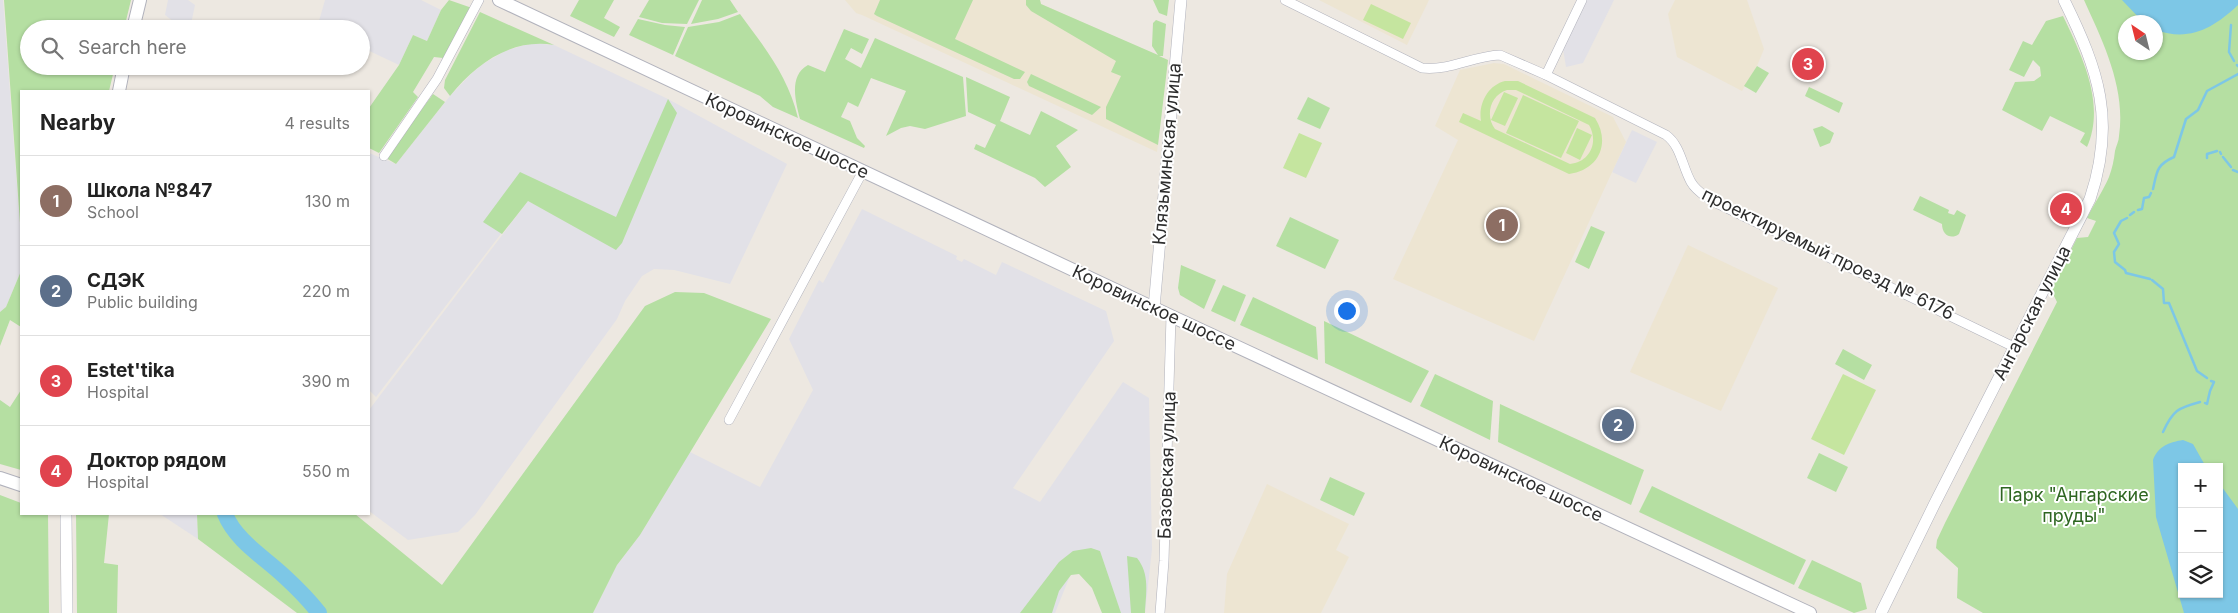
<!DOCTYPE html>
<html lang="en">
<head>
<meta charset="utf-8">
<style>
	body { margin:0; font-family:Inter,sans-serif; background:#f2f2f2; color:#222 }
	.controls { position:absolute; right:15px; bottom:15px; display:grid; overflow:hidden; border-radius:0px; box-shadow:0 1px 4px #0004 }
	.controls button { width:45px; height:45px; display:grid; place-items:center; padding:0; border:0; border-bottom:1px solid #e0e0e0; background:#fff; color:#222; font:25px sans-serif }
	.compass { position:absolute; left:2118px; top:15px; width:45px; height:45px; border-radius:50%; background:#fff; box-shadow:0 1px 4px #0004; rotate:325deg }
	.you { position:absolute; left:1346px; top:310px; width:18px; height:18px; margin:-12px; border:4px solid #fff; border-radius:50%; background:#1a73e8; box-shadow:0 0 0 8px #1a73e833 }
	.badge { display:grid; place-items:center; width:32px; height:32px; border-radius:50%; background:#1a73e8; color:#fff; font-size:16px; font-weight:700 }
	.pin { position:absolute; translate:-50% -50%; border:2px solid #fff; box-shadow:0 1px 5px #0006 }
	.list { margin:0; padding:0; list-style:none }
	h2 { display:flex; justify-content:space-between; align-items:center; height:65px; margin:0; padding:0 20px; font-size:21px }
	h2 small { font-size:16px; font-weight:400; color:#767676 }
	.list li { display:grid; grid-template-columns:32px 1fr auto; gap:15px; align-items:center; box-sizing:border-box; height:90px; padding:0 20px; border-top:1px solid #e0e0e0 }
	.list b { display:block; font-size:19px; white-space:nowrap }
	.list p { margin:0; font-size:16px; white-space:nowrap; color:#767676 }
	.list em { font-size:16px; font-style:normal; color:#767676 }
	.icon { flex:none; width:28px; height:28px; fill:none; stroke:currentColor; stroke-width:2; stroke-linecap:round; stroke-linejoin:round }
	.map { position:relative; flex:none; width:2238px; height:613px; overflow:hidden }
	.search { position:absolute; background:#fff; box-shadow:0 1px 4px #0004; left:20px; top:20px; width:350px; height:55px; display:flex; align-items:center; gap:12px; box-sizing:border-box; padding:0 18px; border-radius:28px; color:#767676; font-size:19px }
	.panel { position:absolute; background:#fff; box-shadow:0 1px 4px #0004; left:20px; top:90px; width:350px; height:425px; border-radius:0px }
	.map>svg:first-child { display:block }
	.industrial { fill:#e2e1e7 }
	.education { fill:#ede5d2 }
	.green { fill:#b5dfa2; fill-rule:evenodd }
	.pitch { fill:#c5e59f; fill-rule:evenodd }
	.water { fill:#7dc7e6 }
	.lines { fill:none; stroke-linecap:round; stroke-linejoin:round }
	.stream { stroke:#7dc7e6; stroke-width:2.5 }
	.river { stroke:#7dc7e6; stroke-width:16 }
	.minor-casing { stroke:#b1b2bc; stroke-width:10 }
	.tertiary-casing { stroke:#b1b2bc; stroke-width:12 }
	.secondary-casing { stroke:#b1b2bc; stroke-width:14 }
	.minor { stroke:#fff; stroke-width:9 }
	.tertiary { stroke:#fff; stroke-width:11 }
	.secondary { stroke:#fff; stroke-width:12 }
	.labels { text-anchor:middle; stroke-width:4; stroke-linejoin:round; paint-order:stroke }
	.street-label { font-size:18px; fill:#2d2d2d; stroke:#fff }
	.park-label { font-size:18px; fill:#2e6621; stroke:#fff }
</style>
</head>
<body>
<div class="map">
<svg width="2238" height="613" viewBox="0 0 2238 613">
	<rect width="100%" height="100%" fill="#ede8e1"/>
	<!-- industrial -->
	<g class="industrial">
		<polygon points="0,0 3,0 21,239 21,271 6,307 0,312"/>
		<polygon points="168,0 188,0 195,5 190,29 183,29 165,15"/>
		<polygon points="325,0 421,0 441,10 427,41 413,35 399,65 361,47 361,29 317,28"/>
		<polygon points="1586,0 1614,0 1583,63 1566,67 1563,49"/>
		<polygon points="531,43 554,45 668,99 787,164 730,284 674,270 654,269 642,276 625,301 617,319 475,515 458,532 408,540 369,511 369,410 528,201 618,250 539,184 376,397 369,390 369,153 396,164 450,96 472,73 483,64 505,51"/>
		<polygon points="1632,130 1657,142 1636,183 1612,172"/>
		<polygon points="862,209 957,256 956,259 962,262 964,259 996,275 1002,262 1106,311 1114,341 1013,488 1040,502 1123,382 1149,398 1152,549 1145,613 1118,613 1074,566 1055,613 593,613 617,565 640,535 690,452 760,487 813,390 789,339 819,280 823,283"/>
		<polygon points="160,514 197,514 198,539"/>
	</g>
	<!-- education -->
	<g class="education">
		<polygon points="845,0 1040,0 1041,4 1168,60 1157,152 862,15 856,13"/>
		<polygon points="1319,0 1429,0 1407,45"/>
		<polygon points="1675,0 1747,0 1764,49 1757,66 1742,91 1677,57 1668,14"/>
		<polygon points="1494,63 1504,64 1613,117 1626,142 1534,341 1393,279 1458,140 1435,126 1460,70"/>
		<polygon points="1688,245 1778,288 1721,411 1630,372"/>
		<polygon points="1267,484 1349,524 1336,550 1349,557 1321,613 1224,613 1227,574"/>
	</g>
	<!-- green -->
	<g class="green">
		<polygon points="4,0 131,0 124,29 29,29 29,66 115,66 109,91 21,91 21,237"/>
		<polygon points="449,0 472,8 443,58 434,57 413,92 418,97 379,153 369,148 369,108 399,65 413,35 427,41 441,10"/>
		<polygon points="579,0 614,0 604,18 620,27 614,37 570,16"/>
		<polygon points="649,0 699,0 687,24 662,23 639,17"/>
		<polygon points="702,0 730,0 738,12 718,19 691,24"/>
		<polygon points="880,0 973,0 955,39 1025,72 1020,79 1014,79 877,16 874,14"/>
		<polygon points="1026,0 1040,0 1041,4 1158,55 1152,46 1153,23 1156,20 1166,24 1163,56 1159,56 1168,60 1158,145 1106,119 1106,107 1121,76 1111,72 1116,61 1031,11 1026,5"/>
		<polygon points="1153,0 1169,0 1167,16 1159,13"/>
		<path d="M2084 0H2238V613H1983L1957 598 1958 568 1936 548 1937 540 1945 523 2057 302 2051 290 2077 238 2088 237 2096 221 2087 218C2094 204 2103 191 2109 177 2112 169 2114 160 2115 151 2116 146 2119 141 2119 136 2126 88 2103 42 2084 0ZM2126 22H2156V52H2126ZM2182 467H2219V594H2182Z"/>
		<path d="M480 12 554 45C511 38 476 64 450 96L444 88 445 80Z"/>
		<path d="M740 14C765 48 788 76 798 118L773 107 760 96 675 56 688 27 719 22Z"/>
		<path d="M2063 16C2082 56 2106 104 2087 147L2080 142 2085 133 2050 116 2042 131 2002 110 2015 82 2034 81 2041 76 2040 67 2033 60 2024 77 2009 70 2023 41 2032 45 2046 21Z"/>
		<polygon points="638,19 665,25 685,27 673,55 629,35"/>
		<path d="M844 29 869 39 862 54 851 48 845 59 861 68 875 38 963 77 966 116 925 129 910 126 901 128 886 136 906 91 871 78 858 107 848 102 841 117 850 121 857 138 865 146 864 148 800 119C796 102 788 76 808 65L825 72Z"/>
		<polygon points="1757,66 1769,73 1756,93 1744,86"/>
		<polygon points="1031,74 1101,107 1092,115 1029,86 1027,82"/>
		<polygon points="966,77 1010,97 1000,121 1030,135 1041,111 1078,130 1056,146 1071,167 1045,187 1035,178 974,149 976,144 985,148 996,125 968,112"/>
		<polygon points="1809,87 1843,103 1839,113 1805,96"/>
		<polygon points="433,94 445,102 396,164 386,158"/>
		<polygon points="1308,97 1330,108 1320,129 1297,119"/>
		<polygon points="668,99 677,113 622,243 616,250 528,201 502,234 483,222 520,172 616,217"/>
		<polygon points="1822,126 1834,133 1830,143 1820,147 1813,129"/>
		<path d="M1920 196 1949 210 1948 213 1954 215 1957 210 1966 215 1959 234C1951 240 1942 235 1942 224L1913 210Z"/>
		<polygon points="1290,217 1339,240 1325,269 1276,246"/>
		<polygon points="1591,226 1605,232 1589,269 1575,262"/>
		<polygon points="1181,265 1216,280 1204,309 1180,295 1178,288"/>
		<polygon points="21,271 21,327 10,320 0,346 0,312 6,307"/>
		<polygon points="1223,285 1246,295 1235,322 1211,311"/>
		<polygon points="675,292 704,293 771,319 640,535 617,565 593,613 297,613 198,539 197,514 355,514 442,585 645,306"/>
		<polygon points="1253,297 1316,327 1318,360 1240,325"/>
		<polygon points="1324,321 1429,371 1411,403 1325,363"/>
		<polygon points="1843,349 1872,365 1864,380 1835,364"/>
		<polygon points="1435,374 1493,401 1490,440 1420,406"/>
		<polygon points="21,390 21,470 0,464 0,400 10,407"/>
		<polygon points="1500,404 1644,470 1631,505 1498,442"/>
		<polygon points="1819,453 1848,467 1836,492 1807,478"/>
		<polygon points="1330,477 1365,493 1354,516 1320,500"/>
		<polygon points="1652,486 1806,560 1794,585 1639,512"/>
		<polygon points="0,495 21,503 21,514 48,514 49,613 0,613"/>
		<polygon points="76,514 109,514 104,563 118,565 117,613 77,613"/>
		<polygon points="1091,548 1100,551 1121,613 1102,613 1092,588 1079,574 1071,575 1059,591 1052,613 1020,613 1059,562 1073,551"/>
		<path d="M1127 556 1137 558C1150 574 1146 593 1145 613H1131Z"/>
		<polygon points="1812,560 1861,583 1867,609 1854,613 1798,588"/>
	</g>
	<!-- pitch -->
	<g class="pitch">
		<polygon points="1371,4 1411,23 1403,39 1363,20"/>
		<path d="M1505 81H1518L1595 118C1611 143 1599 170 1569 174L1459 122 1463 113 1481 121C1478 104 1488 85 1505 81ZM1507 90H1516L1589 125C1599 142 1590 162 1570 164L1495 129C1485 116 1490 95 1507 90Z"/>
		<polygon points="1504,92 1518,98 1505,126 1491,120"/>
		<polygon points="1523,95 1579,121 1561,158 1506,133"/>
		<polygon points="1577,128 1592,135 1580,160 1566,153"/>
		<polygon points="1299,133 1322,143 1306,178 1283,168"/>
		<polygon points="1843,374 1876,390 1844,455 1811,439"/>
	</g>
	<!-- water -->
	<g class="water">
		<path d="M2122 0H2238V5C2214 28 2189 42 2156 30V22H2143Z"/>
		<path d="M2183 440 2193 444 2206 467H2182V594H2219V483L2238 509V613H2184L2156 517 2153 460C2158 446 2170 442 2183 440Z"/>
	</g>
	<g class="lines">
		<!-- stream -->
		<g class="stream">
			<polyline points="2231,25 2229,52 2234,61"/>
			<polyline points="2237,65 2238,66"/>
			<polyline points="2220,152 2221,154"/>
			<polyline points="2223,157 2231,167"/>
			<polyline points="2207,158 2207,154 2217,151"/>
			<polyline points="2233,170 2238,172"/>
			<path d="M2153 189C2157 172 2156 165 2174 157L2186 119 2198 110 2207 91 2238 74"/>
			<polyline points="2138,210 2142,209 2144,198 2149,197 2151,193"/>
			<polyline points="2130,215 2134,212"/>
			<polyline points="2127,218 2121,221 2114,233 2119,244 2114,252 2115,262 2125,270 2126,273 2150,279"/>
			<polyline points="2152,280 2163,289 2164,303 2169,303 2197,371 2207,378"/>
			<polyline points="2205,403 2207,404 2210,391 2214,382 2211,381"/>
			<path d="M2163 432C2173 410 2178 408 2200 402"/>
		</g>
		<!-- river -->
		<path class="river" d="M225 514C236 541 264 557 284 576 296 587 309 600 319 613"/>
		<defs>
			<g id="minor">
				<path d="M1285 0 1422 68C1450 71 1473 56 1500 55L1546 75 1666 135C1681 146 1682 166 1691 182 1696 191 1704 195 1712 201L2014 347"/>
				<polyline points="1546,75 1582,0"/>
				<polyline points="384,156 437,79 479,0"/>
				<polyline points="729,420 863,171"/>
				<polyline points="1160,613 1164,561 1171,316"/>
			</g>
			<g id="tertiary">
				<polyline points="1154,308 1181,0"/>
				<polyline points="66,514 67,613"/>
				<path d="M1881 613 1935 503 2090 199C2116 121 2099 71 2064 0"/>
			</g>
			<g id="secondary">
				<polyline points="499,0 1171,316 1810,613"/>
				<polyline points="133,29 140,0"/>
				<polyline points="119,91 124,66"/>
				<polyline points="0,478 21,485"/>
			</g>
		</defs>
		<!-- minor casing -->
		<use href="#minor" class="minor-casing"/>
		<!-- tertiary casing -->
		<use href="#tertiary" class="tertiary-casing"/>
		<!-- secondary casing -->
		<use href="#secondary" class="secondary-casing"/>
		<!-- minor -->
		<use href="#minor" class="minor"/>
		<!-- tertiary -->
		<use href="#tertiary" class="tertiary"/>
		<!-- secondary -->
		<use href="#secondary" class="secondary"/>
	</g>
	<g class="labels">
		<!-- street labels -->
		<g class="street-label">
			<text transform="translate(787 136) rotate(25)" y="6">Коровинское шоссе</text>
			<text transform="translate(1167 154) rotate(-85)" y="6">Клязьминская улица</text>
			<text transform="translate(1828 254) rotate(26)" y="6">проектируемый проезд № 6176</text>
			<text transform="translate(1154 308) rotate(25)" y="6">Коровинское шоссе</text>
			<text transform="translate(2032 313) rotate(-63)" y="6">Ангарская улица</text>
			<text transform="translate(1167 465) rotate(-88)" y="6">Базовская улица</text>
			<text transform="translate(1521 479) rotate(25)" y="6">Коровинское шоссе</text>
		</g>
		<!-- park labels -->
		<g class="park-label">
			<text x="2074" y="501">Парк "Ангарские<tspan x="2074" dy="21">пруды"</tspan></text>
		</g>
	</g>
</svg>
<div class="controls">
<button>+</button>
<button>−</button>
<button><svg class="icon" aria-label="layers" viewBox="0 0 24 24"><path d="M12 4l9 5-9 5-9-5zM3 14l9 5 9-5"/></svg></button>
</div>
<svg class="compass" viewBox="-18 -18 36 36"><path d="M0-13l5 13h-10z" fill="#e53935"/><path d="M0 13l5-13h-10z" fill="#767676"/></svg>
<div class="you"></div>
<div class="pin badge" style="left:1502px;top:225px;background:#8d6e63">1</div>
<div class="pin badge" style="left:1618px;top:425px;background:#5c6f8a">2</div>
<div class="pin badge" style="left:1808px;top:64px;background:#e0444e">3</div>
<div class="pin badge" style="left:2066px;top:209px;background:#e0444e">4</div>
<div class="search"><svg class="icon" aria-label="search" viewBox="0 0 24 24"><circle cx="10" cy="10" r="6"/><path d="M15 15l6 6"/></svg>Search here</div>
<section class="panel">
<h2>Nearby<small>4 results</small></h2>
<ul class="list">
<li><span class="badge" style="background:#8d6e63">1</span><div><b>Школа №847</b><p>School</p></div><em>130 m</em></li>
<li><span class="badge" style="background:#5c6f8a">2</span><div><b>СДЭК</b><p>Public building</p></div><em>220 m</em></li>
<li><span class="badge" style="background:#e0444e">3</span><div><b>Estet'tika</b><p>Hospital</p></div><em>390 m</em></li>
<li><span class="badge" style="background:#e0444e">4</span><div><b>Доктор рядом</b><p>Hospital</p></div><em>550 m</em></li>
</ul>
</section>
</div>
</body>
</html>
